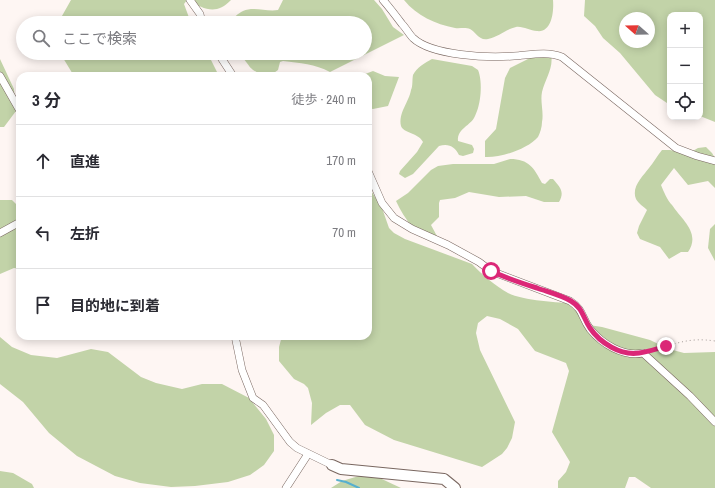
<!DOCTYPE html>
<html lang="ja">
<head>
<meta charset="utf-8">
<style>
	body { margin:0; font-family:"Archivo Narrow","Noto Sans JP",sans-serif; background:#f7f7f7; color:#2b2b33 }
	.controls { position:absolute; right:12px; top:12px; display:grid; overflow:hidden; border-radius:8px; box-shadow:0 2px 10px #0003 }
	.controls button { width:36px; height:36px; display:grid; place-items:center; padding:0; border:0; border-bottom:1px solid #e1e1e2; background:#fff; color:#2b2b33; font:20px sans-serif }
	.compass { position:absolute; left:619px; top:12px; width:36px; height:36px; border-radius:50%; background:#fff; box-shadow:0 2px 10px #0003; rotate:290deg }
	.stop { position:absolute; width:12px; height:12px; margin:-9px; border:3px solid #db2777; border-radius:50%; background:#fff }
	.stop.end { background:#db2777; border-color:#fff; box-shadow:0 1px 4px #0008 }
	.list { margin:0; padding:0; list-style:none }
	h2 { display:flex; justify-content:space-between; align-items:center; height:52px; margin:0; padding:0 16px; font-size:17px }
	h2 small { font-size:13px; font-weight:400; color:#7c7c81 }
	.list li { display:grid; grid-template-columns:26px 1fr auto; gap:12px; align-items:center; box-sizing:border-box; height:72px; padding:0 16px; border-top:1px solid #e1e1e2 }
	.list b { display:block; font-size:15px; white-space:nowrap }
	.list em { font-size:13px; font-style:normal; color:#7c7c81 }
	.icon { flex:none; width:22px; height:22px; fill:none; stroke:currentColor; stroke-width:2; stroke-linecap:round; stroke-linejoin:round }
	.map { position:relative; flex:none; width:715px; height:488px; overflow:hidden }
	.search { position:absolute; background:#fff; box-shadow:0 2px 10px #0003; left:16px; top:16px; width:356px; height:44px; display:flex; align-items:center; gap:10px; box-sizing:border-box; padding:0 14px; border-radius:22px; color:#7c7c81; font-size:15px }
	.panel { position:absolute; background:#fff; box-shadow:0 2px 10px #0003; left:16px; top:72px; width:356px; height:268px; border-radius:12px }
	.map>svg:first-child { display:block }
	.green { fill:#c2d3a8; fill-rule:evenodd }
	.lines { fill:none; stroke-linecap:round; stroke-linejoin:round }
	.stream { stroke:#56afcf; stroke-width:2 }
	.street-casing { stroke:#796760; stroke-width:8 }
	.secondary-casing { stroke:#796760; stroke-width:12 }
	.path { stroke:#a19996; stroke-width:1; stroke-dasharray:1 3; stroke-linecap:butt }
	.street { stroke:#fff; stroke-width:7 }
	.secondary { stroke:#fff; stroke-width:10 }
	.route { stroke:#db2777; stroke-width:5 }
</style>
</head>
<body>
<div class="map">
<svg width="715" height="488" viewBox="0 0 715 488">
	<rect width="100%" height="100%" fill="#fef6f3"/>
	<!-- green -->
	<g class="green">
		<polygon points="71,0 187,0 184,4 191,23 58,23"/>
		<path d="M189 0H231C217 15 204 10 189 0Z"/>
		<path d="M283 0H374L382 9 393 27 404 35 330 72C315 64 300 63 283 61L280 62 278 70 271 75C244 74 252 59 234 53H365V23H228C233 19 238 13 243 11 254 6 266 12 278 10Z"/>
		<path d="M404 0H553C554 11 552 33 537 31 530 31 523 26 516 27 506 29 498 37 488 39 479 41 476 32 470 29 465 27 459 29 455 28 435 24 417 16 404 0Z"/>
		<path d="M585 0H715V122L700 116V15H670V105L655 95 620 53 603 38 595 26 584 16ZM625 18H649V42H625Z"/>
		<path d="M544 51 551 54C554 68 545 79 542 92 540 102 544 112 542 122 542 127 540 133 538 137 528 149 500 158 485 157V141L496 129 505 78 510 68Z"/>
		<polygon points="60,53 212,53 211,60 219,76 74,76"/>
		<polygon points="0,59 14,89 16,111 4,127 0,127"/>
		<path d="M432 59 472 66 478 70C483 82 481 105 475 116 471 126 457 128 458 141L472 145 474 149 473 153 463 156 459 155C455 147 449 143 439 146L413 174 405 178 399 174 400 171 417 152 423 142C419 133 403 133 401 126 398 113 409 102 411 90 413 86 412 80 413 75 417 67 425 63 432 59Z"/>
		<polygon points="373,71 385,76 399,77 388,106 373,109 368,108 368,76 360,76"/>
		<path d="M706 147 712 153 715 158V188L708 181 688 185 674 168 661 185C664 192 667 200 672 205 682 220 701 233 688 252H681L669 259 660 247 640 239 637 233 639 226 647 210C644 207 638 203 636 199 631 187 643 176 649 168 654 162 657 156 662 150H670L684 153 691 152 698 148Z"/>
		<path d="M510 159C529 159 534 168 542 183L545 184 550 179H553C560 187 565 192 559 202H544L526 196 499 197 469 192 455 198 440 200 439 203V217L431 225 438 238 436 243C416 235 405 220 396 201L408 193 431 170 438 166 453 164H494Z"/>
		<path d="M368 186 382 208 389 228 394 233 405 239 472 264C481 274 496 286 508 293 524 301 558 302 576 304L589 325 602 327 650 340 669 349 684 353 715 352V488H651L635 477H629L625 488H558V481L566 472 570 462 552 432 569 371 566 363 535 351 518 329 500 319 487 316 478 323 476 333 480 350 515 422 512 438 507 448 502 454 482 467 394 440 365 425 350 405H340L326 413 311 425 312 403 308 388 304 384 294 379 279 361V347L282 336H368Z"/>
		<polygon points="0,200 12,200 20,208 20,269 14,268 0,274"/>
		<polygon points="715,224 715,261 708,248 710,229"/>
		<polygon points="0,337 12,347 31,355 57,358 91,349 108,352 141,377 156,383 182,389 202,384 222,384 249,398 266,419 274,435 274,451 264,465 250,475 228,482 195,486 171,487 140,483 115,476 77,456 49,433 23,402 0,384"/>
		<polygon points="0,471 13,473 32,484 34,488 0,488"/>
		<polygon points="369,473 401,488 331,488 342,481"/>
	</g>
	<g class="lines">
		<!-- stream -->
		<polyline class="stream" points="337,480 346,482 359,488"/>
		<defs>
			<g id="street">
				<polyline points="190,0 200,14 202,23"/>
				<path d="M383 0C390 8 396 16 402 24 406 28 409 34 413 38 432 56 489 58 514 56 530 55 547 51 562 57L676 148 697 156 715 161"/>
				<polyline points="218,53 233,76"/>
				<polyline points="0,76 20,111"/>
				<path d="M368 171 382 203 394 218 412 229 448 245 479 262 491 271 570 301C584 310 581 317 590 329 602 344 623 357 643 353L690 396 715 422"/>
				<polyline points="0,233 20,222"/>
				<polyline points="235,336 242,370 253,398 263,405 290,442 297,448 332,465"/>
				<polyline points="286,488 308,454"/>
			</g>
			<polyline id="secondary" points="332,465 341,469 444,479 455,488"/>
		</defs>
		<!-- street casing -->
		<use href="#street" class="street-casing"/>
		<!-- secondary casing -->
		<use href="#secondary" class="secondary-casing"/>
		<!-- path -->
		<path class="path" d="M651 350C677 344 688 337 715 341"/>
		<!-- street -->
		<use href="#street" class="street"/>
		<!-- secondary -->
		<use href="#secondary" class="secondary"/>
	</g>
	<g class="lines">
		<!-- route -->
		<path class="route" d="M491 271C506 278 521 283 537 288 548 292 561 295 571 301 583 308 583 318 590 328 600 343 621 356 639 353 648 352 657 349 666 346"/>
	</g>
</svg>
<div class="controls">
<button>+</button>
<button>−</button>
<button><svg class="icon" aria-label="locate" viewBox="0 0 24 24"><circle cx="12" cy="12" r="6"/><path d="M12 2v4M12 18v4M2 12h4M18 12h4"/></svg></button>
</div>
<svg class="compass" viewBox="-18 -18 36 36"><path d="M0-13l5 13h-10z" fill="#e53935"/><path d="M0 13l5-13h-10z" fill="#7c7c81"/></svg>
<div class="stop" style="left:491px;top:271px"></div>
<div class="stop end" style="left:666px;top:346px"></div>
<div class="search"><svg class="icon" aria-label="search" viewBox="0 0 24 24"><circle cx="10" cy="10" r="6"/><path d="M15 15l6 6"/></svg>ここで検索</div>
<section class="panel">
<h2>3 分<small>徒歩 · 240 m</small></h2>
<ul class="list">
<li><svg class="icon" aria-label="ahead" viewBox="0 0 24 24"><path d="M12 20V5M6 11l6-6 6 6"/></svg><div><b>直進</b></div><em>170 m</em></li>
<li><svg class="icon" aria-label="left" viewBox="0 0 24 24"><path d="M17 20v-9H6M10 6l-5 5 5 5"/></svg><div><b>左折</b></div><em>70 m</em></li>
<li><svg class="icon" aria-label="arrive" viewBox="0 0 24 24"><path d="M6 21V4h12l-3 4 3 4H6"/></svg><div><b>目的地に到着</b></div></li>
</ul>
</section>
</div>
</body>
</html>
